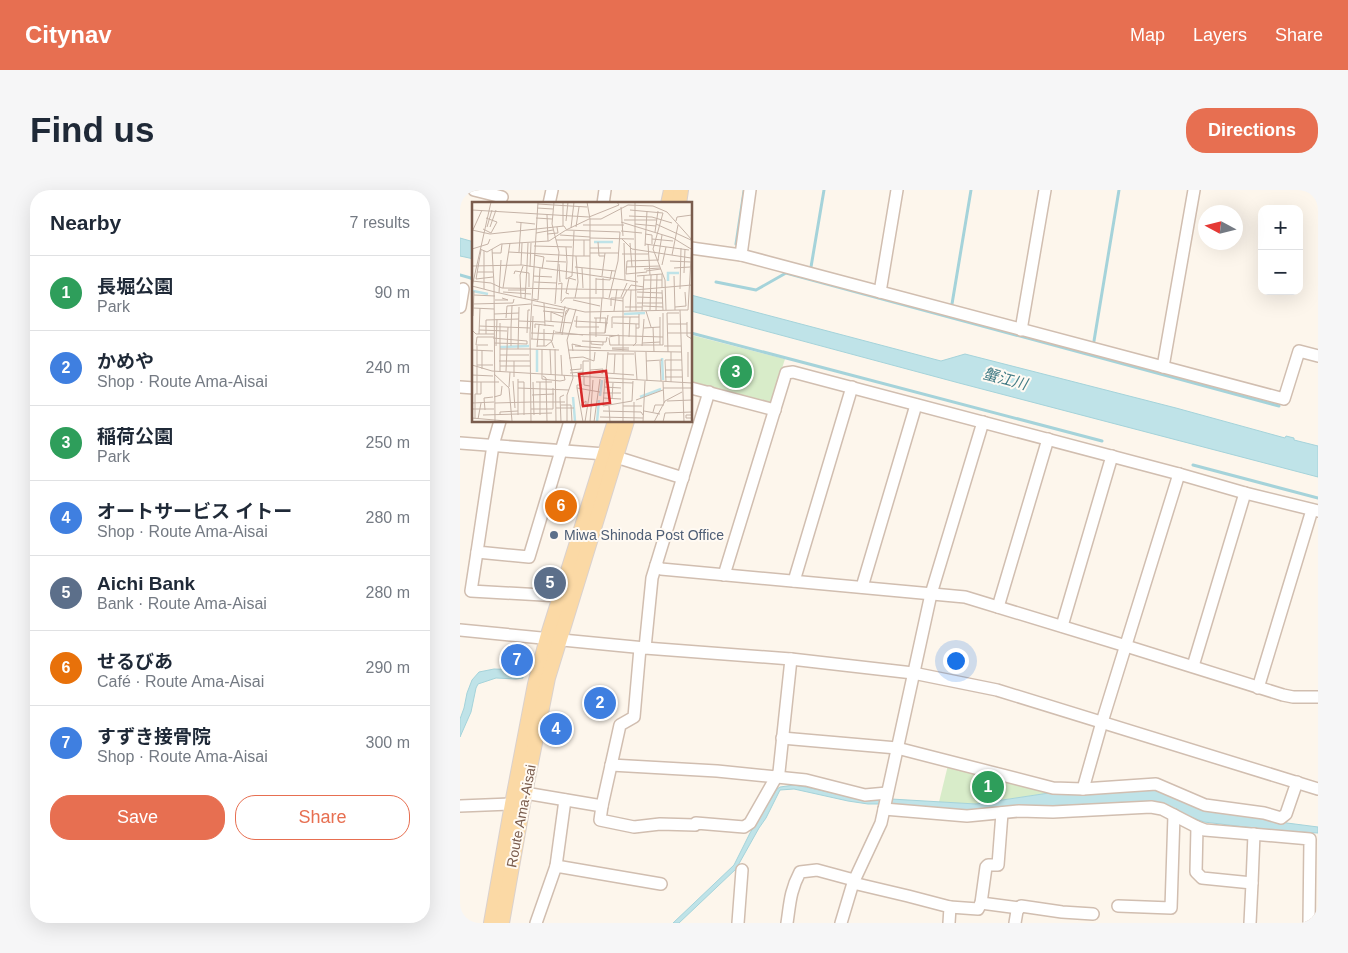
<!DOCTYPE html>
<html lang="en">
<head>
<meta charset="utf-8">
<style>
	body { margin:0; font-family:Helvetica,"Noto Sans JP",sans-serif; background:#f6f6f7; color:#1f2937 }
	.controls { position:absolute; right:15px; top:15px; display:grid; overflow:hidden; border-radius:10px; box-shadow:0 5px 20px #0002 }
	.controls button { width:45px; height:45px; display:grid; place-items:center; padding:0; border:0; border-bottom:1px solid #e0e1e3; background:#fff; color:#1f2937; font:25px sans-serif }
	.compass { position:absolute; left:738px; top:15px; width:45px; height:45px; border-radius:50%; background:#fff; box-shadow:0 5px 20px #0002; rotate:277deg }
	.you { position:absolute; left:495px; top:470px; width:18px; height:18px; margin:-12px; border:4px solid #fff; border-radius:50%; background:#1a73e8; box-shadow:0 0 0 8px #1a73e833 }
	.badge { display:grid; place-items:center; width:32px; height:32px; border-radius:50%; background:#e76f51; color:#fff; font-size:16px; font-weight:700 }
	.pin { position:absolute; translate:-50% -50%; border:2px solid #fff; box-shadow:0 1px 5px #0006 }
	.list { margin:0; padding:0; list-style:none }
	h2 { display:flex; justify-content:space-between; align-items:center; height:65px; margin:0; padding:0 20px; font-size:21px }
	h2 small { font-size:16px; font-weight:400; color:#747a83 }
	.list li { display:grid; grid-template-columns:32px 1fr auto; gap:15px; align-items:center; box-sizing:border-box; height:75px; padding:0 20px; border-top:1px solid #e0e1e3 }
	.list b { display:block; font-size:19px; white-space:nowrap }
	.list p { margin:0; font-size:16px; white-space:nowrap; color:#747a83 }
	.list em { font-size:16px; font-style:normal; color:#747a83 }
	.actions { display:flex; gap:10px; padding:15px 20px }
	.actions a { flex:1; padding:11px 0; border:1px solid #e76f51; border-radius:20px; text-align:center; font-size:18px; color:#e76f51 }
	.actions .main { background:#e76f51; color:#fff }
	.map { position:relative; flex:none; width:858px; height:733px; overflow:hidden; border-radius:20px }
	header { display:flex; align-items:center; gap:30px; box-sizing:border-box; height:70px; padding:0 25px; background:#e76f51; color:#fff }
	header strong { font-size:24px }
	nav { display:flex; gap:28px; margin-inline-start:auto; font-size:18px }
	.intro { display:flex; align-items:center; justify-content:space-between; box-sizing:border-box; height:120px; padding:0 30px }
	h1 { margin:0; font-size:35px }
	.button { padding:12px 22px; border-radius:20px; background:#e76f51; color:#fff; font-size:18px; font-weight:700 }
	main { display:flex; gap:30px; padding:0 30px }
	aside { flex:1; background:#fff; border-radius:20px; box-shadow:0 5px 20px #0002 }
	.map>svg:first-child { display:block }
	.green { fill:#d8ecc9 }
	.water { fill:#bfe3e8; stroke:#a5d3da }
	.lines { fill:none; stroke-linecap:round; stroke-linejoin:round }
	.stream { stroke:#a5d3da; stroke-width:3 }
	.minor-casing { stroke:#d1beb0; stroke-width:14 }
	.major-casing { stroke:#dad1cd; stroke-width:16 }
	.minor { stroke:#fff; stroke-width:11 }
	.major { stroke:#fbd9a5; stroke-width:14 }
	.service-dot { fill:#5c6f8a; stroke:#fffaf3; stroke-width:2 }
	.labels { text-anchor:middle; stroke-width:4; stroke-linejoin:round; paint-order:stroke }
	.service-label { font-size:14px; fill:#4e5e75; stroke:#fffaf3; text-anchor:start }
	.street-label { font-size:14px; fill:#7a5c4d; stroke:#fffaf3 }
	.water-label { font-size:15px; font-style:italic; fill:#437c86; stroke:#fffaf3 }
	.inset-river { fill:none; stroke:#bfe3e8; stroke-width:2.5 }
	.inset-road { fill:none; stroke:#c5b3a7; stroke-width:1 }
	.view { fill:#d62828; fill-opacity:0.15; stroke:#d62828; stroke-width:2.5 }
	.inset-edge { fill:none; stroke:#7a5c4d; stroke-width:2.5 }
</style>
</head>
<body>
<header>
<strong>Citynav</strong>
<nav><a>Map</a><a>Layers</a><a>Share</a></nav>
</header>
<div class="intro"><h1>Find us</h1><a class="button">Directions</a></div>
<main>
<aside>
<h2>Nearby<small>7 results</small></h2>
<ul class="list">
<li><span class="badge" style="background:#2e9e5b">1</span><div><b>長堀公園</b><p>Park</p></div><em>90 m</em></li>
<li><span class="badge" style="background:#3f7fe0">2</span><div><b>かめや</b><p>Shop · Route Ama-Aisai</p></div><em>240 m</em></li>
<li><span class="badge" style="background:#2e9e5b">3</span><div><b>稲荷公園</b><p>Park</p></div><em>250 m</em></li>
<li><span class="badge" style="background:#3f7fe0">4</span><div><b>オートサービス イトー</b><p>Shop · Route Ama-Aisai</p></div><em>280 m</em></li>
<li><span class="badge" style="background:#5c6f8a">5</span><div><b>Aichi Bank</b><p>Bank · Route Ama-Aisai</p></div><em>280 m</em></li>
<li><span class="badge" style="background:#e8710a">6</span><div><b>せるびあ</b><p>Café · Route Ama-Aisai</p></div><em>290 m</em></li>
<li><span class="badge" style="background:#3f7fe0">7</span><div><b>すずき接骨院</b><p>Shop · Route Ama-Aisai</p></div><em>300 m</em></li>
</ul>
<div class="actions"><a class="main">Save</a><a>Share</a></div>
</aside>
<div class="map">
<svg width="858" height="733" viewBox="0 0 858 733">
	<rect width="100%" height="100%" fill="#fdf6ec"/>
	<!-- green -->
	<g class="green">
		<polygon points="231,145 325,169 311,212 307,214 231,194"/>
		<polygon points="488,575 555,591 589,603 516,614 479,612"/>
	</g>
	<!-- water -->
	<g class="water">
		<polygon points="0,48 14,52 14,69 0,66"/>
		<polygon points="231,105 481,171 505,164 716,218 825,248 826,246 834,248 834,250 858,256 858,287 499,193 231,121"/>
		<polygon points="34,479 61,480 61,482 64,482 65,485 63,486 63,488 56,489 36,488 18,494 16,498 11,522 0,547 0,529 4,518 7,503 12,490 19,482"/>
		<path d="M334 595C367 600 398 612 431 609L516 614 589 603 691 598 808 627 827 633 858 637V643L818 641 744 632 699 615 687 612 555 617 497 621 431 614H408L388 611 334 599 320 600 306 628 299 638 276 679 219 733H213L274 675 290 643 317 599 320 597Z"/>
	</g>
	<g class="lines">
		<!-- stream -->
		<g class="stream">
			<polyline points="276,54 284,1"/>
			<polyline points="351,77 364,0"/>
			<polyline points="0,85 14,89"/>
			<polyline points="256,92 296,100 326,83 819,216"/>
			<polyline points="492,114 511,0"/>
			<polyline points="231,143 642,251"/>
			<polyline points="634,151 659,0"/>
			<polyline points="733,275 858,308"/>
		</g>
		<defs>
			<g id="minor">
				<polyline points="14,0 42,7"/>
				<polyline points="89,14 92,0"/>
				<polyline points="143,14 145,0"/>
				<polyline points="231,58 281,65 824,209 839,161 858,166"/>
				<polyline points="281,65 290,0"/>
				<polyline points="420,102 437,0"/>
				<polyline points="0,117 3,99"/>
				<polyline points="561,140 585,0"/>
				<polyline points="703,177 734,0"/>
				<polyline points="0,197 14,198"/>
				<polyline points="231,198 315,220"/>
				<polyline points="40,231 33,255 17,362 69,367 110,231"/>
				<polyline points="0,253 145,264"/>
				<polyline points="156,267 223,288"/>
				<polyline points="17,362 11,401 100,406"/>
				<polyline points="196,375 201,379 505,407 666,456 823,505 833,507 858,507"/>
				<polyline points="264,385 326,183 333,182 719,284 785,303 858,321"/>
				<polyline points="334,391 392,197"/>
				<polyline points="402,397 456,215"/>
				<polyline points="538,417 588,249"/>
				<polyline points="602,436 652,266"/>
				<polyline points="0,440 185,458 331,469 453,483 537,500 858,599"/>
				<polyline points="185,458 192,388 249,202"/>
				<polyline points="733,476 785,303"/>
				<polyline points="798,498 852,320"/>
				<polyline points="322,548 437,558 593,598 623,599 642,532 719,284"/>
				<polyline points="151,575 257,581 346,590 405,605 427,603"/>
				<polyline points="623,599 696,594 745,615 804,623 821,628 826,624 837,592"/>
				<polyline points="65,603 142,616 140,630 174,637 200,634 235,635 236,633 284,637 290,633 319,582 331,469"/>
				<polyline points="0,616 52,614"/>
				<polyline points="142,616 160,535 174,527 180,458"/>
				<polyline points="424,619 507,626 559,621 593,622 691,617 702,619 737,637"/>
				<polyline points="96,676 105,610"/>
				<polyline points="393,693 448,706 490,717 489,733"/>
				<polyline points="792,693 794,644"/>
				<polyline points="521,713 559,718"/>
				<polyline points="658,716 711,718 714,625"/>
				<polyline points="490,717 518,719 521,713 526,677 528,675 538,675 542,623"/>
				<polyline points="76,733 96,676 201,694"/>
				<polyline points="278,733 282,680"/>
				<path d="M327 733C330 713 330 701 340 682L357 680 394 690"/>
				<polyline points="381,733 393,693 421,633 471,404 523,232"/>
				<polyline points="555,733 557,721 561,716 602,722 633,724"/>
				<polyline points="790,733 792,693 742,688 736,682 737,637 745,640 850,649 849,733"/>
			</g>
			<g id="major">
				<polyline points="208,14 211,0"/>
				<polyline points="219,14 221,0"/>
				<polyline points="31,733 52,614 75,494 87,448 155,231"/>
				<polyline points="42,733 65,603 88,488 167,231"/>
			</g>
		</defs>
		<!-- minor casing -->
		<use href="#minor" class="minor-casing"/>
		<!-- major casing -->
		<use href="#major" class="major-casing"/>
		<!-- minor -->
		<use href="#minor" class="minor"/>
		<!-- major -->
		<use href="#major" class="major"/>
	</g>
	<!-- markers -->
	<circle class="service-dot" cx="94" cy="345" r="5"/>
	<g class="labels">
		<!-- service labels -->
		<g class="service-label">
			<text x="104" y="350">Miwa Shinoda Post Office</text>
		</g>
		<!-- street labels -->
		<g class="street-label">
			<text transform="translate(61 626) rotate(-79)" y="5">Route Ama-Aisai</text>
		</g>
		<!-- water labels -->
		<g class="water-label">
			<text transform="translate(545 189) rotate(15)" y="5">蟹江川</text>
		</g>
	</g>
	<!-- overview -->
	<g transform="translate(12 12)">
		<rect width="220" height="220" fill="#fdf6ec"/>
		<path class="inset-river" d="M122 40H141M196 79V71H207M0 92 1 89 16 92M152 112 173 111M28 145 57 144M190 156 191 178M65 170V148M128 194 130 178M101 195 103 219M168 195 189 187M125 220 127 198"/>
		<path class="inset-road" d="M82 0 80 22 87 50 83 102M91 0V24M66 2 82 3M82 3 115 5M149 5 151 34M65 6 81 7M0 8 117 15 147 3 145 0M158 8 191 11 181 47 193 78 194 108M75 13 76 39M157 14 180 15 200 21M64 16 80 17M152 18H185M94 19 96 0M204 19 205 15 220 13M44 20 63 22M149 20 201 36 219 47M163 22 184 24M184 22 219 38M111 23H152M163 24 164 109M163 24V0M15 25 20 8M18 25 24 8M104 25 107 5M99 26 102 0M11 27 19 31 25 20 14 16M0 28 18 32 92 24 94 27M94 28 148 30 146 59 137 96M149 29 170 31M0 30 10 8M183 30 186 9M64 31 81 28M75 32 86 31 85 25M173 32 180 33V42M88 33 118 35M118 36 162 37M150 37 160 47 219 56M180 37 201 39M84 38H118M126 40 127 54H133M152 41 153 78M158 41 160 65M173 42 217 48M176 42 178 73M62 44 100 45M173 44 175 9M94 45 95 60M118 46H139M0 47 16 42 18 37M8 47 15 50 29 42 77 39 94 28 117 17H129L156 3 181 4 195 10 220 38M20 47 22 82M9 48 4 77 21 75M12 49V87M37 50 104 54M47 50 49 21M20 51H29L30 42M118 51H146M150 52H176M62 53 72 55 70 67M200 53 206 23M112 54V38M186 58 190 33M74 59 94 60M198 59 219 60M95 60 94 77 100 74 102 29M87 62 88 80M49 63 50 41M190 63 194 45M0 64 50 63 166 80M55 64 56 41M58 65 59 41M103 65 143 69M154 65 188 64M110 66 111 86M202 66 218 65M172 67 188 66M174 69 189 67M5 70H21M212 71 213 47M42 72 43 69 57 71V85M154 72 155 59 187 58M154 72 175 70M61 74 80 75M130 74 133 51M165 74 190 72V86M202 74 203 108M124 77 138 78 140 68M172 78H190M0 79 19 81 30 86 162 88 220 83M62 80 85 81M22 82 23 220M86 82 90 81 89 99M0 84 23 90M0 85 19 0M31 86 38 41M208 87 209 46M36 88H54M156 88 159 83 172 85M190 88 191 108M23 90 113 110 208 108M31 90 59 92M165 90 190 91M27 91 29 58M97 92 94 91 97 76 104 78M124 92V76M2 93 23 94M149 95 155 81M165 95 191 96M49 96 48 73 51 64M103 96 106 80 104 54H118M131 96V76M131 96 151 99M53 97 55 64M61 97 66 98 68 66M23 98H36L30 96M101 98 128 104M72 101 73 124M89 101 93 96H131M165 101H191M0 102 41 101 42 97M61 103 92 108M139 104V96H151M171 104 191 105M153 105H170M203 105 214 104 213 90M1 106 22 107M178 108 179 73M184 108 185 72M71 109 92 111M142 109 145 87M158 109 159 88M170 109 172 74M174 109 179 125M22 112 47 111M1 114 2 89M105 114 104 125H127M188 115V143M34 116 35 104 59 102M122 116H134L133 131M47 119 73 120M73 119 100 121M79 119V110L91 115M102 119 136 121M128 120 130 96M215 120V134L220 137M141 121 167 122M196 122H215M7 124 58 126M39 125 40 104M181 125 182 150M63 126V122L82 124M140 126V115H167M164 126H167V112M172 126 188 125M0 128 4 132H22M7 128 35 129M83 130 111 133M55 131 56 108H58M59 131 191 135M88 131 93 104M117 131H133M133 131 136 113M196 131H220M7 132 8 106M14 132V118L47 117M90 133 94 109 97 107 93 114M124 135V116M137 135 147 133V143M157 135 158 115M21 136 55 139M137 136 138 143H191V111M59 137 79 138 82 146M60 137 61 114M110 139 134 140 135 135M119 139V142L131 143V140M22 141 55 142V139M170 141 188 140M16 143H4L5 135H22M24 144 25 117M39 144V125M65 144H74L80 139 82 128M72 144V127M103 144 129 146M161 144 164 141V122M170 144 172 117M192 144H209M65 145 67 123M140 146H157M28 147H58M46 147 47 105M58 147 87 148M70 147V177L88 179 93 178 92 173M78 147 79 172M83 147 84 220M140 147 157 148M0 148 21 149M10 148V167M96 148 209 150M101 149 100 142 109 144M151 149V96L155 88M163 150 165 178M174 150 175 179M196 150 195 111H207M199 150V180M216 150V175M136 152H162M151 152V220M28 153H57M89 153 90 173M97 156 111 155 122 159 123 150M27 159H58M42 159V175M174 159 190 158M188 159 189 179M0 163 20 169 220 181M5 163H21M28 164H58M98 168 109 167V162M118 168 131 167 130 172M193 168H210M28 169V121M34 169 36 125M111 170V159H117M134 170 136 150M98 171 111 170V174M134 171 162 173M142 171 143 152M22 172 37 186 40 219M0 173 21 174M71 174 74 176 75 220M112 174V183L118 184M193 175H210M46 177V213M41 179 43 206M0 180H27M46 180H52V213M61 180 62 213M64 180H80M68 180V213M133 180 161 181M191 180 192 201M194 180 193 158H210M110 183H105V186L111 220M37 185 38 170M132 185 149 186M46 186 97 188M105 186 128 190M191 186H220M131 191H149M5 192V144M60 193 82 192M22 195 29 193 30 184M131 196 149 197M140 197 141 181M164 198 191 188M114 199V204H110V202ZM195 199 220 198M59 200H93M162 200V220M0 201 22 200M23 201 59 200M89 203H99L100 220M131 204 160 199 161 179M131 204 133 177M137 204 138 220M151 204H170M84 206H102M0 207H22M59 207H81V186M13 208 12 196 21 195M131 209 169 210 171 213M172 209 188 212M181 210 183 203H192M28 212V210L46 209M11 213 80 211M220 213H214V216H220M128 215 171 216M0 216 45 220M3 217V192H9V180M6 217 9 201M59 220 58 131 66 0M89 220 88 195 92 193M95 220V193L101 176 95 138 104 107M113 220 118 188V17L115 0M118 220 121 178M122 220 128 177M171 220 173 179M182 220 193 199 210 190M191 220 193 211 220 210M212 220 208 108H216L220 39"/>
		<path class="view" d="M134 169 138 201 111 204 107 172Z"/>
		<rect width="220" height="220" class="inset-edge"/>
	</g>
</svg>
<div class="controls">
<button>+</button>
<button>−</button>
</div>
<svg class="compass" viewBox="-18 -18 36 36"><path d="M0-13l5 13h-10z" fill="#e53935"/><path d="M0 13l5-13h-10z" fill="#747a83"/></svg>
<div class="you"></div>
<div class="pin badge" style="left:528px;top:597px;background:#2e9e5b">1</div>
<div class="pin badge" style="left:140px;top:513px;background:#3f7fe0">2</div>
<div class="pin badge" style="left:276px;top:182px;background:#2e9e5b">3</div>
<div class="pin badge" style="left:96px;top:539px;background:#3f7fe0">4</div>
<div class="pin badge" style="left:90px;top:393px;background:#5c6f8a">5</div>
<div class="pin badge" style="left:101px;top:316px;background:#e8710a">6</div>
<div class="pin badge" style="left:57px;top:470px;background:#3f7fe0">7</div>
</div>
</main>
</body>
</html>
